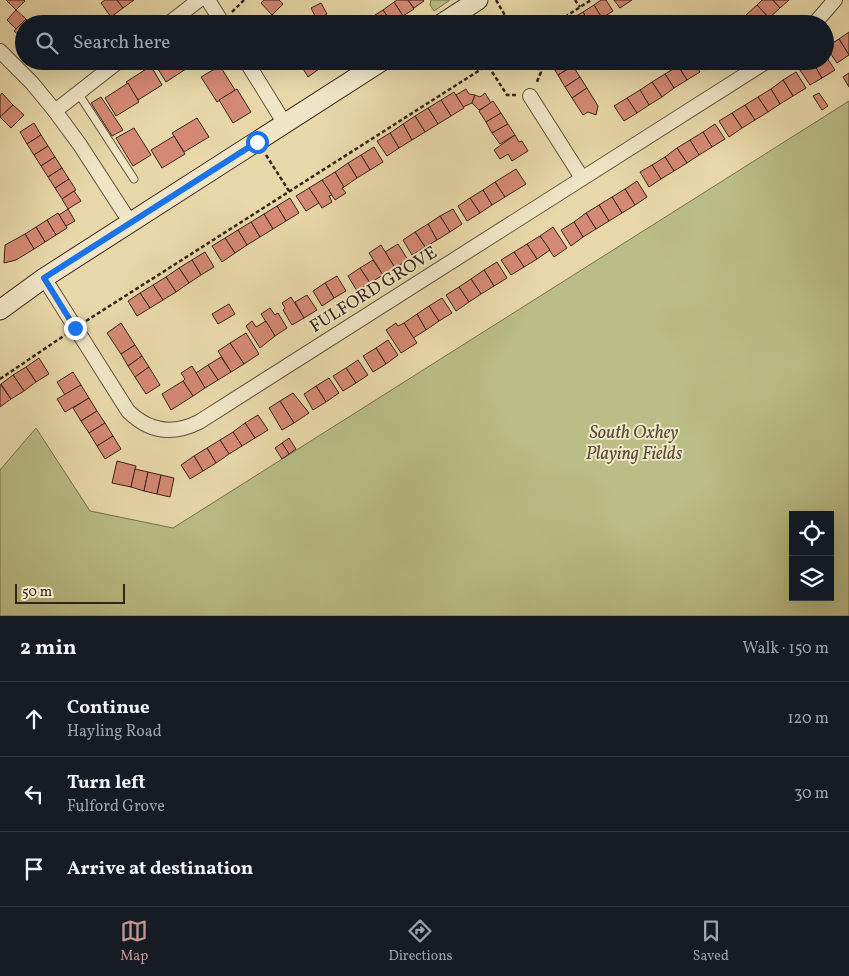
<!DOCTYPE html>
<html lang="en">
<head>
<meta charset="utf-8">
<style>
	body { margin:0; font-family:Vollkorn,serif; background:#20242c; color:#f1f3f6 }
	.controls { position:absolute; right:15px; bottom:15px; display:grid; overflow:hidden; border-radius:0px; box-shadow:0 5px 20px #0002 }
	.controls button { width:45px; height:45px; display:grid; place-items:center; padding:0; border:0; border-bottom:1px solid #363941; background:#171b24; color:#f1f3f6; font:25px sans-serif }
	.scale { position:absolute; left:15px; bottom:12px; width:110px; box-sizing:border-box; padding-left:5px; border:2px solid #362319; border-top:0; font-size:14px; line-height:18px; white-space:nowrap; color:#362319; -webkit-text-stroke:4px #f0e6c7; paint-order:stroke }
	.stop { position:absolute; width:15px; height:15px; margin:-11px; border:4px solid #1a73e8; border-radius:50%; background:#fff }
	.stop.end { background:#1a73e8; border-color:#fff; box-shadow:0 1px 5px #0008 }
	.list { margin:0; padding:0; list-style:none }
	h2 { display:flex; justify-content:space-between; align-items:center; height:65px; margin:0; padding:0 20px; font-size:21px }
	h2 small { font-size:16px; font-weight:400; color:#9ea1a6 }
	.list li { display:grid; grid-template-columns:32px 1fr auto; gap:15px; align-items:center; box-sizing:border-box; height:75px; padding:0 20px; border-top:1px solid #363941 }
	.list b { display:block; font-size:19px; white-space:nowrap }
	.list p { margin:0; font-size:16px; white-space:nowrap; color:#9ea1a6 }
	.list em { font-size:16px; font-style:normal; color:#9ea1a6 }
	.icon { flex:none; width:28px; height:28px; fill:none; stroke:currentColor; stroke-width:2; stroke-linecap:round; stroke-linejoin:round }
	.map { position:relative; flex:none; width:849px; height:616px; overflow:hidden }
	.search { position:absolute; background:#171b24; box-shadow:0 5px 20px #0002; left:15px; right:15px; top:15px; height:55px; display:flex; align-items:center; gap:12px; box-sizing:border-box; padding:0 18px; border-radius:28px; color:#9ea1a6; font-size:19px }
	.sheet { height:290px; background:#171b24 }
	nav { display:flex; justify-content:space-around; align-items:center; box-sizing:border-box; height:70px; border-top:1px solid #363941; background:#171b24; font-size:14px; color:#9ea1a6 }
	nav a { display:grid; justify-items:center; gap:2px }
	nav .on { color:#c59692 }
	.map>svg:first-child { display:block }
	.green { fill:#babd85; stroke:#78704f; fill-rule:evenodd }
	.building { fill:#d48974; stroke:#362319 }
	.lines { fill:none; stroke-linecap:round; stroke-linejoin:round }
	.lane-casing { stroke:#62503d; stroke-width:9 }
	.street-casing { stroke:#62503d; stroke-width:16 }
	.secondary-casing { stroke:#362319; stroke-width:21 }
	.path { stroke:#362319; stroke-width:2.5; stroke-dasharray:4 2.5; stroke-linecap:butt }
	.lane { stroke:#f0e6c7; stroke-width:7 }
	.street { stroke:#f0e6c7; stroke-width:14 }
	.secondary { stroke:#f0e6c7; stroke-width:19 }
	.route { stroke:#1a73e8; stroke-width:6 }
	.labels { text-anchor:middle; stroke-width:4; stroke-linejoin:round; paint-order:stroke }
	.street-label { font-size:18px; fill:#362319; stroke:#f0e6c7 }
	.park-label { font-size:18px; font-style:italic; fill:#574a34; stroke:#f0e6c7 }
</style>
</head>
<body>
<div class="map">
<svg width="849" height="616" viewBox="0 0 849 616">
	<rect width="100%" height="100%" fill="#e8d8a9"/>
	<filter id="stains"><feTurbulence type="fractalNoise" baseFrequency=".004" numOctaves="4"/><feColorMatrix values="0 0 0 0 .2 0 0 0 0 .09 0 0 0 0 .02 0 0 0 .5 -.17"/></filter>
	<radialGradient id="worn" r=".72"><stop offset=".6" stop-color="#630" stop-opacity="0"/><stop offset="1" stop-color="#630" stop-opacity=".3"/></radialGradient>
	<!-- green -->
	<g class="green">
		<polygon points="431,0 450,0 434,11 430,5"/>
		<path d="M849 101V616H0V470L36 428 90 511 173 528ZM793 515H830V597H793Z"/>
	</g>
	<!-- building -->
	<g class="building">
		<polygon points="6,0 24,0 25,1 16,10"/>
		<polygon points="105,0 117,0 123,8 111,17 101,3"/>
		<polygon points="117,0 134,0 123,8"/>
		<polygon points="264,0 279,0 283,4 272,15 261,3"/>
		<polygon points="397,0 408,0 414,9 403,16 394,2"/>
		<polygon points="408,0 423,0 424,1 414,8"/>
		<polygon points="601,0 606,0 613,11 602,18 594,5"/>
		<polygon points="614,0 632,0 620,8"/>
		<polygon points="762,0 773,0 780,8 769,18 757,5"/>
		<polygon points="773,0 789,0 780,8"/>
		<polygon points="394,2 403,16 392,23 383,10"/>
		<polygon points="321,3 327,14 317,20 311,8"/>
		<polygon points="594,5 602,18 590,24 583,12"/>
		<polygon points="757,5 769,18 763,24 754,24 746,15"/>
		<polygon points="16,10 26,19 16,29 7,20"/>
		<polygon points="383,10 392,23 390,24 376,24 372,17"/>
		<polygon points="583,12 590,24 575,24 571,19"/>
		<polygon points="372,17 376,24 361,24"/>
		<polygon points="102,18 106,24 93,24"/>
		<polygon points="26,19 31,24 24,24 24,40 14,31"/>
		<polygon points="571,19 575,24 564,24"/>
		<polygon points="849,32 849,55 839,39"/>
		<polygon points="839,39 849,55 837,63 826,47"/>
		<polygon points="825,55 835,70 822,78 813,63 825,61"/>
		<polygon points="159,61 185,61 189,67 166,82 155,64"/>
		<polygon points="314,61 330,61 331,62 319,69"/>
		<polygon points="314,61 319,69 308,77 299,62"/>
		<polygon points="555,61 570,61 573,66 558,75 551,64"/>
		<polygon points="675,61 693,61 700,72 687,80"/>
		<polygon points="699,61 717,61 717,62 705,70"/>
		<polygon points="813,63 822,78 810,85 800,70"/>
		<polygon points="151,66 162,85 138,100 126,82"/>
		<polygon points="220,66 235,90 217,102 201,77"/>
		<polygon points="573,66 580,77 565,87 558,75"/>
		<polygon points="678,66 687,80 674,88 665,74"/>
		<polygon points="796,72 806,88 793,96 783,80"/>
		<polygon points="849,73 849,87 843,77"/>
		<polygon points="665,74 674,88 662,97 652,82"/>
		<polygon points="580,77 587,88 572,98 565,87"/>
		<polygon points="783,80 793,96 780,104 771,89"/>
		<polygon points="652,82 662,97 649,105 640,90"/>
		<polygon points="128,83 139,102 116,116 105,98"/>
		<polygon points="587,88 598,106 596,115 588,112 583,115 572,98"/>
		<polygon points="237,89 251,112 233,123 219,100"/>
		<polygon points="466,89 469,94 475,95 472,103 463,107 456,95"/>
		<polygon points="771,89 780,104 768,112 758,97"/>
		<polygon points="640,90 649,105 637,113 627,98"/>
		<polygon points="454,92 464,108 451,116 441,100"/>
		<polygon points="2,93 13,105 0,117 0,96"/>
		<polygon points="485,93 491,103 479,110 472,103 475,95 480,97"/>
		<polygon points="819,93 828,106 822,110 813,96"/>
		<polygon points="101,97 123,130 112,136 91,103"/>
		<polygon points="758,97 768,112 755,120 745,105"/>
		<polygon points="627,98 637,113 624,121 614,106"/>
		<polygon points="441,100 451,116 438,124 428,108"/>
		<polygon points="493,101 501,113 486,122 479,111"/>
		<polygon points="13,105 24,115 11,128 0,117"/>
		<polygon points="745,105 755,120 742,128 732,113"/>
		<polygon points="428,108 438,124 425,132 415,116"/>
		<polygon points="501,113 508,124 492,133 486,122"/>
		<polygon points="732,113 742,128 729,137 719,121"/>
		<polygon points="415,116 425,132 412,140 403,124"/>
		<polygon points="197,118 209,137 184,152 172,133"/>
		<polygon points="34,123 41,135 27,144 20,132"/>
		<polygon points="403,124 412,140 399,148 390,133"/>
		<polygon points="508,124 515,135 500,144 492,133"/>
		<polygon points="715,124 725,139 712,147 703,132"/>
		<polygon points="134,128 151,155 133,166 116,138"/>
		<polygon points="703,132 712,147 699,155 690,140"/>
		<polygon points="390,133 399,148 387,156 377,141"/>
		<polygon points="41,135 48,146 34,155 27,144"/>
		<polygon points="515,135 519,142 522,141 528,151 512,161 508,154 500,159 494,150"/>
		<polygon points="174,136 185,154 162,168 151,150"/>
		<polygon points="690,140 699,155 687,163 677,148"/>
		<polygon points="48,146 55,157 41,166 34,155"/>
		<polygon points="374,147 383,162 370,170 361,155"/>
		<polygon points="677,148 687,163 674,171 665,157"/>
		<polygon points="361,155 370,170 357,178 348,163"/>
		<polygon points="55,157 62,168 48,177 41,166"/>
		<polygon points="665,157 674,171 661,179 652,165"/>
		<polygon points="348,163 357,178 344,187 335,172"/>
		<polygon points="652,165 661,179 649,187 640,172"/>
		<polygon points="62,168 69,179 55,188 48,177"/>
		<polygon points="516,169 526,184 505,197 495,182"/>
		<polygon points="335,172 344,187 342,188 346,193 335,200 322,180"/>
		<polygon points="69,179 76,190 62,199 55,188"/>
		<polygon points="322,180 332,195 329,196 332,202 322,208 309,188"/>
		<polygon points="637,181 647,197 635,205 625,189"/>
		<polygon points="495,182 505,197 492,205 483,190"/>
		<polygon points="309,188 319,203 306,211 296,196"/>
		<polygon points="625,189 635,205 622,213 612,197"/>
		<polygon points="483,190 492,205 480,213 470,198"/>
		<polygon points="74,191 81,201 68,209 62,199"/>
		<polygon points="612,197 622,213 609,221 599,205"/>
		<polygon points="290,198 299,213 286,221 277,206"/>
		<polygon points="470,198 480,213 467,221 458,206"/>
		<polygon points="599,205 609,221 596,229 586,213"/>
		<polygon points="277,206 286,221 273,229 264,214"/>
		<polygon points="68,209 75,221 66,226 59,215"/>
		<polygon points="453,209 462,224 450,232 440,216"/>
		<polygon points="58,213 67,228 56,235 47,220"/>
		<polygon points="586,213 596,229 583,237 574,222"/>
		<polygon points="264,214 273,229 260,237 251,222"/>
		<polygon points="440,216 450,232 437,240 428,224"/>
		<polygon points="47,220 56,235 45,242 36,227"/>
		<polygon points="251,222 260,237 247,245 238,230"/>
		<polygon points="574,222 583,237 571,246 561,230"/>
		<polygon points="428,224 437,240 425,247 415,232"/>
		<polygon points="36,227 45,242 34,249 25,234"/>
		<polygon points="553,227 567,248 554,257 540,236"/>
		<polygon points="238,230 247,245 235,253 225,238"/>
		<polygon points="415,232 425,247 412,255 403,240"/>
		<polygon points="25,234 34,249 16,260 4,263 5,245"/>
		<polygon points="540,236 550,250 537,259 527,244"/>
		<polygon points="225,238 235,253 222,262 212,246"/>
		<polygon points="398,244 408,260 395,268 385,252"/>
		<polygon points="527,244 537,259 524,267 514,252"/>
		<polygon points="381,245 395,268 383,275 369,253"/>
		<polygon points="205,252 214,267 201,275 192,260"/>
		<polygon points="514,252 524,267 511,275 501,260"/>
		<polygon points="192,260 201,275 189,283 179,268"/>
		<polygon points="373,260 383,275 370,283 360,268"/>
		<polygon points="497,262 507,278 494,286 484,270"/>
		<polygon points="179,268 189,283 176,292 166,277"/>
		<polygon points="360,268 370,283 357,291 348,276"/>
		<polygon points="484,270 494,286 481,294 471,279"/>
		<polygon points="337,276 346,291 334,298 325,283"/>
		<polygon points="166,277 176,292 163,300 153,285"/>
		<polygon points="471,279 481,294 469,302 459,287"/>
		<polygon points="325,283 334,298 322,306 313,291"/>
		<polygon points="153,285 163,300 150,308 140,293"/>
		<polygon points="459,287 469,302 456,311 446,295"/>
		<polygon points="140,293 150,308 137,316 128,301"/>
		<polygon points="307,295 317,310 304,318 295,302"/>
		<polygon points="291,297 304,318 292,325 283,310 285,308 282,303"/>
		<polygon points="442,298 452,313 439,321 429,306"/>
		<polygon points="229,304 235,314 218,324 212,314"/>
		<polygon points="429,306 439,321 426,330 417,314"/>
		<polygon points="270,308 275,315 278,313 287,328 275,336 261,314"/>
		<polygon points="417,314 426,330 413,338 404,323"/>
		<polygon points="252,321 256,327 266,321 275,336 260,348 246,326"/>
		<polygon points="121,323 135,345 121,354 107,333"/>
		<polygon points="396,323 398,326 404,323 417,343 401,353 386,330"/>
		<polygon points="246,333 259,354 244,364 230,343"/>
		<polygon points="388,340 398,355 386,364 376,348"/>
		<polygon points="230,343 244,364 231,372 218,351"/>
		<polygon points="135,345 142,356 128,366 121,354"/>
		<polygon points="376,348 386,364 373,372 363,356"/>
		<polygon points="142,356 149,367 135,377 128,366"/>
		<polygon points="221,357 231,372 218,380 208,365"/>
		<polygon points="39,358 49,374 36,382 26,367"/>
		<polygon points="358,360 368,375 356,383 346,368"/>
		<polygon points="208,365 218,380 205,388 196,373"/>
		<polygon points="192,366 205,388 193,396 183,381 185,379 181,373"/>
		<polygon points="26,367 36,382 24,391 13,375"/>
		<polygon points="149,367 160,385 146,394 135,377"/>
		<polygon points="346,368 356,383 343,391 333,376"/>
		<polygon points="73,372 81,385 65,395 57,382"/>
		<polygon points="13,375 24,391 11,399 1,384"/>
		<polygon points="329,378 339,393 326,402 316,386"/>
		<polygon points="183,381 193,396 171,410 162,394"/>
		<polygon points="0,384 11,399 0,407"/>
		<polygon points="81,385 89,398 65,412 57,399"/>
		<polygon points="316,386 326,402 313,410 304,394"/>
		<polygon points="293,393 309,413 294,423 280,401"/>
		<polygon points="89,398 97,411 81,421 73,408"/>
		<polygon points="280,401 294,423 282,430 269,408"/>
		<polygon points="97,411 105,423 89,433 81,421"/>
		<polygon points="258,415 268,430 255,438 245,423"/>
		<polygon points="105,423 113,436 97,446 89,433"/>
		<polygon points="245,423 255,438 242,446 233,432"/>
		<polygon points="233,432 242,446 229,454 220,440"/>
		<polygon points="113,436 121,449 105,459 97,446"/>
		<polygon points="289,438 296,449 289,454 282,443"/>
		<polygon points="220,440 229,454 216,463 207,448"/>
		<polygon points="282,443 289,454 282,459 275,448"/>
		<polygon points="207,448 216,463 203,471 194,456"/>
		<polygon points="194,456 203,471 190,479 181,465"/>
		<polygon points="117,461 136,466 131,487 112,483"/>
		<polygon points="135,469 148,472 144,491 131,487"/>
		<polygon points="148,472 161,475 157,494 144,491"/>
		<polygon points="161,475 174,478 170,497 157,494"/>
	</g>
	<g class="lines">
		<defs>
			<polyline id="lane" points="78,93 134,179"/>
			<g id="street">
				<polyline points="208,0 223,24"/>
				<polyline points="168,24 199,0"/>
				<polyline points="814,24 835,0"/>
				<polyline points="0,51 32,83 55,111"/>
				<polyline points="119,61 55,111 80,145 130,222"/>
				<polyline points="246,61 285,124"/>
				<polyline points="530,96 582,178"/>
				<path d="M44 278 128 411C149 432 173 435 199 422L767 61"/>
			</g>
			<g id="secondary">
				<polyline points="441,24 478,0"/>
				<polyline points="0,310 44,278 382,61"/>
			</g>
		</defs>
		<!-- lane casing -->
		<use href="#lane" class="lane-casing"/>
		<!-- street casing -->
		<use href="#street" class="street-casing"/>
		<!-- secondary casing -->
		<use href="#secondary" class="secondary-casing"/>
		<!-- path -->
		<g class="path">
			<polyline points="496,0 510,24"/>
			<polyline points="575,0 580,7"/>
			<polyline points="232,12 244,0"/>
			<polyline points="554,24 591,0"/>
			<polyline points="485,61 507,95 518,95"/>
			<polyline points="534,61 541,72 536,84"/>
			<polyline points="266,155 289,191"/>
			<polyline points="86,321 494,61"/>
			<polyline points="0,379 65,335"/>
		</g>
		<!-- lane -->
		<use href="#lane" class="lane"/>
		<!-- street -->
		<use href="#street" class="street"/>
		<!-- secondary -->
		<use href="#secondary" class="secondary"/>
	</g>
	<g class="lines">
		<!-- route -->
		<polyline class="route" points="75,328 44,278 257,142"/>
	</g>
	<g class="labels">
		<!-- street labels -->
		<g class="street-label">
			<text transform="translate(373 289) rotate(-32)" y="6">FULFORD GROVE</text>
		</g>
		<!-- park labels -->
		<g class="park-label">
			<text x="634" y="438">South Oxhey<tspan x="634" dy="21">Playing Fields</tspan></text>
		</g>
	</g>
	<rect width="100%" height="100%" filter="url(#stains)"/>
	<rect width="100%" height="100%" fill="url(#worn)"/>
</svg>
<div class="controls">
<button><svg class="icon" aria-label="locate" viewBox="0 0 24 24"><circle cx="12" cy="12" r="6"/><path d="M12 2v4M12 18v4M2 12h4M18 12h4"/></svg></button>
<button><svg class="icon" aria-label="layers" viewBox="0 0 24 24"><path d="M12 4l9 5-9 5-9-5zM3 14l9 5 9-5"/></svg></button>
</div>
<div class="scale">50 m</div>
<div class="stop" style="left:257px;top:142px"></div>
<div class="stop end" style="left:75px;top:328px"></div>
<div class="search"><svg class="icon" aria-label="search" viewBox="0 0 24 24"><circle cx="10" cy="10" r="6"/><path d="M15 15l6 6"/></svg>Search here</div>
</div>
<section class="sheet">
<h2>2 min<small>Walk · 150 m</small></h2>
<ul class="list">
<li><svg class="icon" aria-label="ahead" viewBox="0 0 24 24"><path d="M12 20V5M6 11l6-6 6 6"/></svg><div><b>Continue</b><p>Hayling Road</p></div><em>120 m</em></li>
<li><svg class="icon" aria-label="left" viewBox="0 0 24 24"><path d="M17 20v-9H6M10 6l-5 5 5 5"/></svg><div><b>Turn left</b><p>Fulford Grove</p></div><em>30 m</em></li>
<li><svg class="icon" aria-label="arrive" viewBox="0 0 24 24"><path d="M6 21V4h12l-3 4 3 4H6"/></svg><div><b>Arrive at destination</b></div></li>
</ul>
</section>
<nav>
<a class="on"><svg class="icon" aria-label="map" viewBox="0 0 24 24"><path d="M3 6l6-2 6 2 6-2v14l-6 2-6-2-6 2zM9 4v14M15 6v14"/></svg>Map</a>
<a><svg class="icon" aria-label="directions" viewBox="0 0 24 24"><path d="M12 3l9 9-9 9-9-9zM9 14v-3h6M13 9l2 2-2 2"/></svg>Directions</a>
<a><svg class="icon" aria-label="saved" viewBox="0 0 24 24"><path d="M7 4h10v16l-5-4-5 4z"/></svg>Saved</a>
</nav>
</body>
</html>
